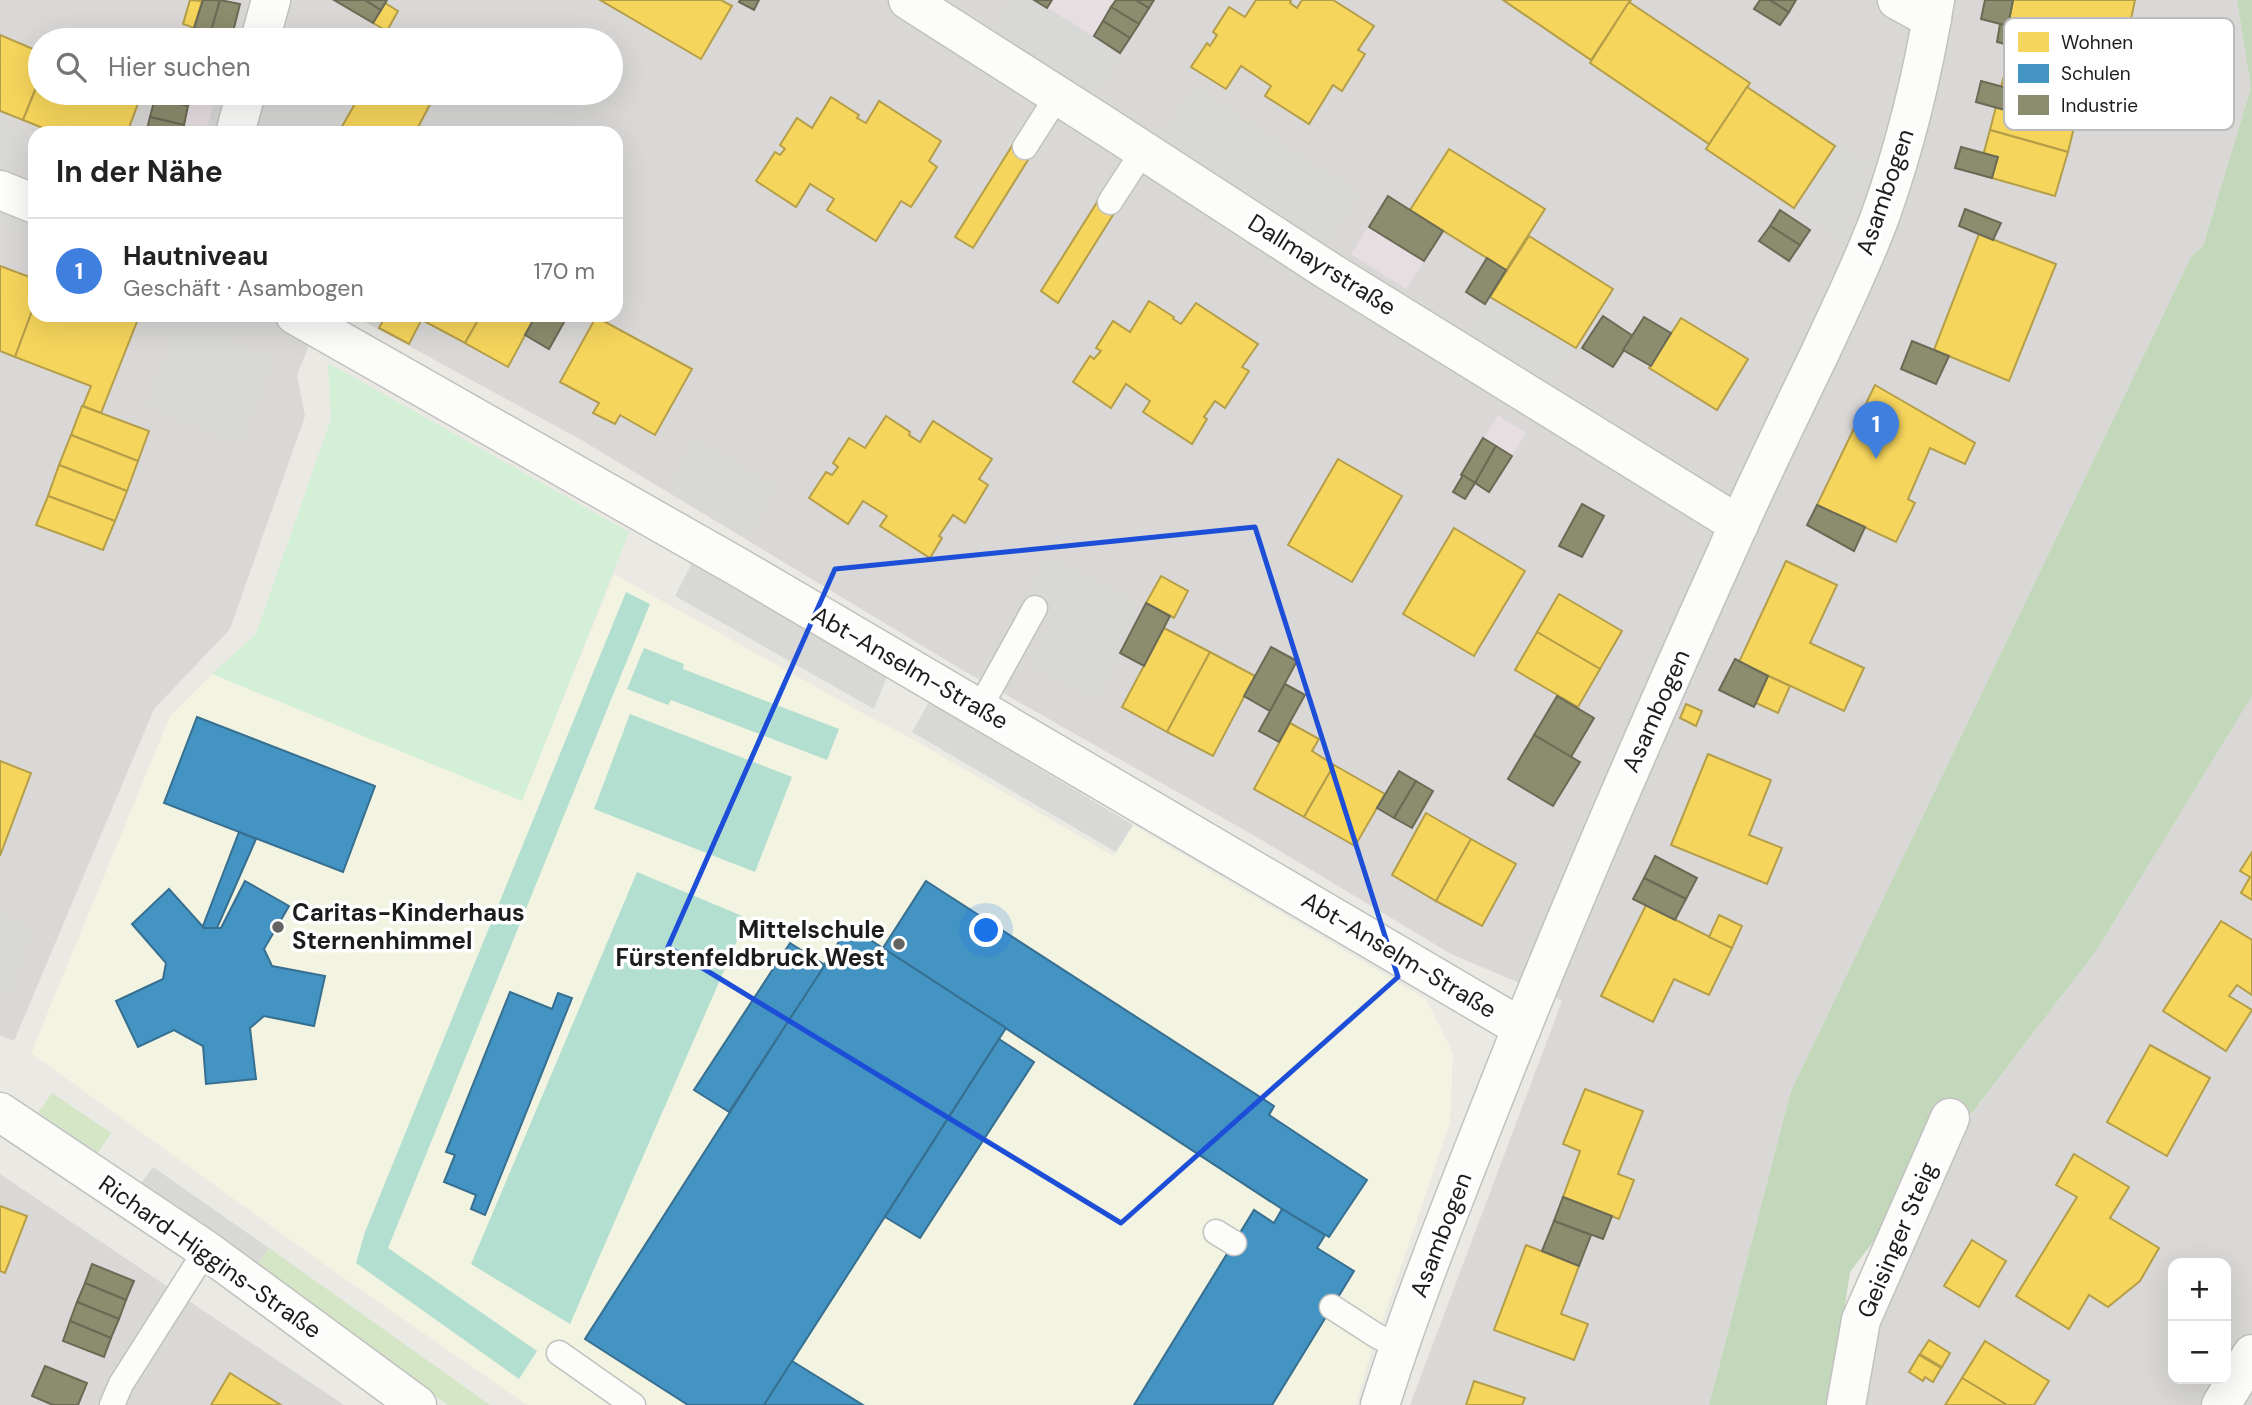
<!DOCTYPE html>
<html lang="de">
<head>
<meta charset="utf-8">
<style>
	body { margin:0; font-family:"DM Sans",sans-serif; background:#f6f6f6; color:#222 }
	.controls { position:absolute; right:21px; bottom:21px; display:grid; overflow:hidden; border-radius:14px; box-shadow:0 7px 28px #0002 }
	.controls button { width:63px; height:63px; display:grid; place-items:center; padding:0; border:0; border-bottom:2px solid #e0e0e0; background:#fff; color:#222; font:35px sans-serif }
	.you { position:absolute; left:987px; top:931px; width:24px; height:24px; margin:-18px; border:5px solid #fff; border-radius:50%; background:#1a73e8; box-shadow:0 0 0 10px #1a73e833 }
	.badge { display:grid; place-items:center; width:46px; height:46px; border-radius:50%; background:#646462; color:#fff; font-size:23px; font-weight:700 }
	.pin { position:absolute; translate:-50% -58px; filter:drop-shadow(0 2px 4px #0008) }
	.pin::after { content:''; position:absolute; top:37px; width:24px; height:21px; background:inherit; clip-path:polygon(0 0,100% 0,50% 100%) }
	.list { margin:0; padding:0; list-style:none }
	h2 { display:flex; justify-content:space-between; align-items:center; height:91px; margin:0; padding:0 28px; font-size:30px }
	h2 small { font-size:23px; font-weight:400; color:#767676 }
	.list li { display:grid; grid-template-columns:46px 1fr auto; gap:21px; align-items:center; box-sizing:border-box; height:105px; padding:0 28px; border-top:2px solid #e0e0e0 }
	.list b { display:block; font-size:26px; white-space:nowrap }
	.list p { margin:0; font-size:23px; white-space:nowrap; color:#767676 }
	.list em { font-size:23px; font-style:normal; color:#767676 }
	.icon { flex:none; width:38px; height:38px; fill:none; stroke:currentColor; stroke-width:2; stroke-linecap:round; stroke-linejoin:round }
	.map { position:relative; flex:none; width:2252px; height:1405px; overflow:hidden }
	.search { position:absolute; background:#fff; box-shadow:0 7px 28px #0002; left:28px; top:28px; width:595px; height:77px; display:flex; align-items:center; gap:18px; box-sizing:border-box; padding:0 24px; border-radius:38px; color:#767676; font-size:26px }
	.panel { position:absolute; background:#fff; box-shadow:0 7px 28px #0002; left:28px; top:126px; width:595px; height:196px; border-radius:21px }
	.map>svg:first-child { display:block }
	.residential { fill:#d9d8d6; fill-rule:evenodd }
	.industrial { fill:#e7dee2 }
	.education { fill:#f2f3e0 }
	.religious { fill:#d8d8d6 }
	.grass { fill:#d4e6c5 }
	.forest { fill:#c3d7bb }
	.park { fill:#d3efd6 }
	.pitch { fill:#b3dfd0 }
	.homes { fill:#f6d55c; stroke:#b59e49; stroke-width:2 }
	.schools { fill:#4393c3; stroke:#376f91; stroke-width:2 }
	.industry { fill:#8c8c6e; stroke:#6a6a55; stroke-width:2 }
	.lines { fill:none; stroke-linecap:round; stroke-linejoin:round }
	.service-casing { stroke:#c1c1bf; stroke-width:27 }
	.minor-casing { stroke:#c1c1bf; stroke-width:41 }
	.service { stroke:#fcfcfb; stroke-width:24 }
	.minor { stroke:#fcfcfb; stroke-width:38 }
	.marked { fill:none; stroke:#1d4ed8; stroke-width:5; stroke-linejoin:round }
	.poi-dot { fill:#646462; stroke:#fff; stroke-width:2.5 }
	.labels { text-anchor:middle; stroke-width:7; stroke-linejoin:round; paint-order:stroke }
	.street-label { font-size:24px; fill:#1c1c1c; stroke:#fff }
	.poi-label { font-size:24px; font-weight:bold; fill:#1c1c1c; stroke:#fff; text-anchor:start }
	.key { fill:#fff; stroke:#bbb; stroke-width:2 }
	.key-label { font-size:19px; fill:#1c1c1c }
</style>
</head>
<body>
<div class="map">
<svg width="2252" height="1405" viewBox="0 0 2252 1405">
	<rect width="100%" height="100%" fill="#eae9e4"/>
	<!-- residential -->
	<g class="residential">
		<path d="M0 0H2237L2251 88 2203 246 2191 257 1791 1091 1709 1405H1410L1562 1001 1451 954 1255 836 964 671 578 438 352 315H616V133H35V315H321L297 375 305 416 230 629 154 709 14 1041 0 1035ZM40 40H611V93H40Z"/>
		<path d="M2252 696V1405H1864L1877 1326 1973 1112 2096 951ZM2173 1263H2226V1379H2173Z"/>
		<polygon points="0,1174 344,1405 0,1405"/>
	</g>
	<!-- industrial -->
	<g class="industrial">
		<polygon points="1034,0 1153,0 1120,53"/>
		<polygon points="156,93 216,93 206,133 146,133"/>
		<polygon points="1388,196 1443,231 1406,289 1351,254"/>
		<polygon points="1498,415 1526,433 1489,492 1461,475"/>
	</g>
	<!-- education -->
	<polygon class="education" points="614,574 866,715 902,733 1114,856 1133,825 1426,999 1453,1053 1450,1123 1367,1366 1356,1405 527,1405 335,1272 31,1053 170,716 212,674 522,800"/>
	<!-- religious -->
	<g class="religious">
		<polygon points="1014,0 1034,0 1120,53 1097,90 996,27"/>
		<polygon points="1194,89 1357,195 1328,240 1165,135"/>
		<polygon points="274,93 305,93 294,133 272,133 265,130"/>
		<polygon points="0,124 35,138 35,174 0,160"/>
		<polygon points="1838,147 1866,166 1842,238 1798,208"/>
		<polygon points="0,209 35,224 35,230 31,233 0,221"/>
		<polygon points="1490,302 1567,350 1548,383 1469,334"/>
		<polygon points="182,324 271,361 238,441 150,404"/>
		<polygon points="697,442 774,487 747,533 671,489"/>
		<polygon points="1051,559 1142,609 1094,697 1032,663 1055,619 1026,603"/>
		<polygon points="692,563 887,676 874,709 675,596"/>
		<polygon points="929,702 1133,825 1116,852 912,732"/>
		<polygon points="0,918 29,928 7,993 0,990"/>
		<polygon points="153,1167 269,1248 255,1268 138,1187"/>
	</g>
	<!-- grass -->
	<g class="grass">
		<polygon points="52,1093 111,1133 98,1153 38,1113"/>
		<polygon points="269,1248 490,1405 448,1405 255,1268"/>
	</g>
	<!-- forest -->
	<polygon class="forest" points="2237,0 2252,0 2252,696 2096,951 1850,1272 1830,1405 1709,1405 1791,1091 2191,257 2203,246 2251,88"/>
	<!-- park -->
	<polygon class="park" points="328,363 629,532 522,801 212,674 256,634 331,419"/>
	<!-- pitch -->
	<g class="pitch">
		<polygon points="626,592 650,604 388,1248 537,1351 519,1379 356,1263 365,1232"/>
		<polygon points="644,648 684,664 683,669 839,729 827,760 671,700 668,705 627,689"/>
		<polygon points="630,714 792,777 755,872 594,809"/>
		<polygon points="637,872 747,918 570,1324 471,1264"/>
	</g>
	<!-- homes -->
	<g class="homes">
		<polygon points="190,0 202,1 194,28 183,24"/>
		<polygon points="600,0 721,0 732,6 701,59"/>
		<polygon points="1256,0 1289,0 1291,1 1290,3 1297,8 1302,0 1333,0 1374,26 1358,50 1365,54 1342,91 1333,85 1309,124 1265,96 1271,86 1241,66 1226,89 1191,67 1207,43 1210,46 1217,35 1213,32 1229,7 1245,17"/>
		<polygon points="1503,0 1631,0 1591,60"/>
		<polygon points="2013,0 2135,0 2131,19 2120,18 2117,34 2074,26 2071,38 2008,26"/>
		<polygon points="1629,2 1750,83 1709,144 1590,63"/>
		<polygon points="385,3 398,11 387,31 373,23"/>
		<polygon points="0,35 40,52 40,78 23,120 0,111"/>
		<polygon points="2012,45 2090,66 2079,107 2001,87"/>
		<polygon points="40,78 40,93 142,93 127,133 55,133 23,120"/>
		<polygon points="1747,87 1835,146 1794,208 1706,149"/>
		<polygon points="2001,87 2079,107 2068,152 1990,130"/>
		<polygon points="361,93 436,93 415,133 346,133 340,130"/>
		<polygon points="831,97 859,115 857,118 866,123 879,101 941,141 929,161 937,167 911,207 901,201 876,241 827,210 834,199 810,184 796,207 756,181 775,152 780,155 785,149 780,145 797,118 812,128"/>
		<polygon points="1990,130 2068,152 2055,196 1978,174"/>
		<polygon points="1015,141 1033,152 973,248 955,237"/>
		<polygon points="1449,149 1545,209 1506,270 1410,210"/>
		<polygon points="1101,196 1118,207 1058,303 1041,291"/>
		<polygon points="1979,234 2056,264 2009,381 1934,350"/>
		<polygon points="1529,236 1613,289 1576,348 1490,297"/>
		<polygon points="0,266 35,279 35,303 15,357 0,351"/>
		<polygon points="1149,301 1174,317 1173,319 1181,324 1196,303 1258,344 1242,367 1249,371 1225,408 1215,401 1204,417 1207,419 1192,444 1143,412 1150,401 1126,384 1111,408 1073,382 1090,356 1094,359 1101,351 1096,348 1113,321 1130,332"/>
		<polygon points="35,303 35,315 129,315 138,319 101,413 83,406 91,386 15,357"/>
		<polygon points="386,315 424,315 409,344 379,328"/>
		<polygon points="424,315 481,315 465,343 422,320"/>
		<polygon points="481,315 536,315 508,367 465,343"/>
		<polygon points="596,317 692,369 655,435 620,415 615,424 593,413 599,403 560,382"/>
		<polygon points="1681,318 1748,359 1717,410 1649,368"/>
		<polygon points="1875,385 1975,443 1965,464 1930,448 1908,499 1915,503 1896,542 1817,505"/>
		<polygon points="82,406 149,431 138,461 71,435"/>
		<polygon points="886,416 910,432 909,435 920,442 933,421 992,459 979,479 988,485 965,523 953,515 939,536 942,538 930,558 880,526 887,516 863,501 848,524 809,498 826,472 832,475 838,467 833,463 849,438 865,448"/>
		<polygon points="71,435 138,461 127,491 59,465"/>
		<polygon points="1338,459 1402,496 1352,582 1288,545"/>
		<polygon points="59,465 127,491 115,521 48,496"/>
		<polygon points="48,496 115,521 103,550 36,525"/>
		<polygon points="1454,528 1525,571 1474,656 1403,614"/>
		<polygon points="1786,561 1837,585 1810,643 1864,668 1844,711 1739,662"/>
		<polygon points="1161,576 1188,591 1174,618 1146,603"/>
		<polygon points="1559,594 1622,631 1600,669 1537,632"/>
		<polygon points="1164,628 1210,652 1167,732 1122,707"/>
		<polygon points="1537,632 1600,669 1578,707 1515,670"/>
		<polygon points="1210,652 1255,676 1213,756 1167,732"/>
		<polygon points="1768,676 1790,686 1778,713 1756,703"/>
		<polygon points="1686,704 1702,711 1696,726 1680,718"/>
		<polygon points="1290,723 1319,739 1312,751 1334,765 1304,817 1254,789"/>
		<polygon points="1708,754 1771,780 1749,835 1782,848 1767,884 1671,845"/>
		<polygon points="0,761 31,773 0,856"/>
		<polygon points="1334,765 1385,794 1355,846 1304,817"/>
		<polygon points="1426,813 1471,839 1436,901 1392,875"/>
		<polygon points="1471,839 1516,864 1482,926 1436,901"/>
		<polygon points="2252,852 2252,900 2241,893 2250,877 2240,871"/>
		<polygon points="1646,905 1732,948 1709,995 1674,979 1653,1022 1601,996"/>
		<polygon points="1719,915 1742,926 1732,948 1709,937"/>
		<polygon points="2221,921 2252,940 2252,995 2237,985 2229,996 2252,1010 2226,1051 2163,1011"/>
		<polygon points="2150,1045 2210,1078 2167,1156 2107,1122"/>
		<polygon points="1585,1089 1643,1111 1618,1174 1634,1180 1619,1219 1563,1197 1580,1151 1563,1144"/>
		<polygon points="2074,1154 2129,1187 2110,1218 2159,1248 2140,1281 2108,1307 2089,1295 2069,1329 2016,1296 2077,1197 2056,1185"/>
		<polygon points="0,1206 27,1216 5,1273 0,1271"/>
		<polygon points="1972,1240 2006,1261 1979,1307 1944,1286"/>
		<polygon points="1526,1245 1579,1266 1561,1314 1588,1324 1574,1360 1494,1330"/>
		<polygon points="1929,1340 1950,1353 1942,1367 1920,1354"/>
		<polygon points="1985,1341 2049,1381 2034,1405 2007,1405 1962,1378"/>
		<polygon points="1919,1355 1941,1368 1933,1382 1925,1377 1923,1381 1909,1372"/>
		<polygon points="230,1373 281,1405 211,1405"/>
		<polygon points="1962,1378 2007,1405 1945,1405"/>
		<polygon points="1474,1381 1525,1398 1522,1405 1466,1405"/>
	</g>
	<!-- schools -->
	<g class="schools">
		<polygon points="197,717 375,786 343,872 164,803"/>
		<polygon points="239,832 256,839 217,928 204,928 203,926"/>
		<polygon points="245,881 289,906 264,949 272,966 325,976 314,1026 264,1016 250,1028 256,1079 206,1084 203,1046 174,1030 138,1047 116,1001 163,979 166,963 132,924 169,889 204,928 221,928"/>
		<polygon points="926,881 1274,1106 1269,1115 1367,1180 1329,1237 1282,1209 883,948"/>
		<polygon points="849,926 1006,1028 764,1405 688,1405 585,1339"/>
		<polygon points="790,943 825,965 729,1112 694,1090"/>
		<polygon points="510,992 552,1009 558,993 572,998 485,1215 471,1209 476,1195 444,1182 455,1155 446,1152"/>
		<polygon points="999,1039 1034,1062 920,1238 885,1217"/>
		<polygon points="1282,1209 1325,1235 1317,1248 1354,1271 1272,1405 1134,1405 1254,1210 1274,1223"/>
		<polygon points="792,1361 863,1405 764,1405"/>
	</g>
	<!-- industry -->
	<g class="industry">
		<polygon points="203,0 220,0 210,35 194,28"/>
		<polygon points="220,0 240,4 231,40 224,40 210,35"/>
		<polygon points="334,0 365,0 381,10 373,23"/>
		<polygon points="365,0 387,0 381,10"/>
		<polygon points="740,0 759,0 754,10 739,2"/>
		<polygon points="1034,0 1052,0 1047,8"/>
		<polygon points="1116,0 1136,0 1149,8 1139,24 1111,7"/>
		<polygon points="1136,0 1154,0 1149,8"/>
		<polygon points="1760,0 1770,0 1789,12 1780,25 1754,9"/>
		<polygon points="1770,0 1796,0 1789,12"/>
		<polygon points="1985,0 2013,0 2008,26 1981,19"/>
		<polygon points="1111,7 1139,24 1130,38 1103,21"/>
		<polygon points="1103,21 1130,38 1120,53 1094,36"/>
		<polygon points="2000,24 2037,32 2032,51 1997,42"/>
		<polygon points="1981,81 2018,91 2012,112 1976,102"/>
		<polygon points="156,93 192,93 188,106 155,98"/>
		<polygon points="155,98 188,106 184,125 150,117"/>
		<polygon points="150,117 184,125 182,133 146,133"/>
		<polygon points="1961,147 1998,157 1992,178 1955,168"/>
		<polygon points="1388,196 1443,231 1424,261 1369,227"/>
		<polygon points="1965,209 2001,223 1993,240 1959,226"/>
		<polygon points="1780,210 1810,230 1800,245 1770,226"/>
		<polygon points="1770,226 1800,245 1789,261 1759,241"/>
		<polygon points="1487,258 1506,270 1485,304 1466,292"/>
		<polygon points="536,315 568,315 549,349 525,335"/>
		<polygon points="1603,316 1633,336 1613,367 1582,348"/>
		<polygon points="1644,317 1671,333 1651,366 1623,350"/>
		<polygon points="1912,341 1949,356 1936,384 1901,369"/>
		<polygon points="1483,438 1496,446 1475,483 1461,475"/>
		<polygon points="1496,446 1512,456 1489,492 1475,483"/>
		<polygon points="1463,475 1475,483 1465,499 1453,492"/>
		<polygon points="1582,504 1604,516 1582,557 1559,546"/>
		<polygon points="1817,505 1865,527 1854,551 1807,525"/>
		<polygon points="1146,603 1170,616 1144,666 1120,653"/>
		<polygon points="1271,647 1297,661 1270,711 1244,696"/>
		<polygon points="1735,659 1768,676 1754,707 1719,690"/>
		<polygon points="1285,684 1305,695 1279,742 1259,731"/>
		<polygon points="1557,696 1594,718 1571,757 1534,735"/>
		<polygon points="1534,735 1580,762 1553,806 1508,779"/>
		<polygon points="1399,771 1416,781 1394,818 1377,808"/>
		<polygon points="1416,781 1433,791 1412,828 1394,818"/>
		<polygon points="1655,856 1697,878 1686,899 1644,878"/>
		<polygon points="1644,878 1686,899 1675,920 1633,899"/>
		<polygon points="1563,1197 1612,1216 1603,1239 1554,1221"/>
		<polygon points="1554,1221 1591,1235 1579,1266 1542,1251"/>
		<polygon points="92,1264 134,1281 126,1300 85,1283"/>
		<polygon points="85,1283 126,1300 119,1319 77,1302"/>
		<polygon points="77,1302 119,1319 111,1338 70,1321"/>
		<polygon points="70,1321 111,1338 104,1357 63,1341"/>
		<polygon points="45,1366 87,1383 78,1405 53,1405 32,1396"/>
	</g>
	<g class="lines">
		<defs>
			<g id="service">
				<polyline points="1025,147 1058,95"/>
				<polyline points="1110,202 1143,151"/>
				<polyline points="979,709 1035,608"/>
				<polyline points="1216,1232 1234,1243"/>
				<polyline points="1332,1307 1377,1336 1399,1346"/>
				<polyline points="559,1353 633,1405"/>
				<polyline points="112,1405 121,1384 206,1250"/>
			</g>
			<g id="minor">
				<polyline points="908,0 1107,127 1327,270 1739,525"/>
				<polyline points="1897,0 1932,19"/>
				<polyline points="260,40 271,0"/>
				<polyline points="235,133 246,93"/>
				<polyline points="0,190 35,204"/>
				<polyline points="295,315 738,567 1522,1028"/>
				<polyline points="0,1112 206,1250 417,1405"/>
				<path d="M1380 1405C1412 1303 1452 1204 1491 1105 1564 919 1644 735 1726 553 1756 485 1788 419 1820 353 1841 307 1864 261 1881 214 1906 144 1923 73 1935 0"/>
				<polyline points="1846,1405 1861,1320 1950,1118"/>
				<polyline points="2221,1405 2252,1354"/>
			</g>
		</defs>
		<!-- service casing -->
		<use href="#service" class="service-casing"/>
		<!-- minor casing -->
		<use href="#minor" class="minor-casing"/>
		<!-- service -->
		<use href="#service" class="service"/>
		<!-- minor -->
		<use href="#minor" class="minor"/>
	</g>
	<!-- marked area -->
	<path class="marked" d="M1255 527 1398 977 1121 1223 668 947 835 569Z"/>
	<!-- markers -->
	<g class="poi-dot">
		<circle cx="278" cy="927" r="7"/>
		<circle cx="899" cy="944" r="7"/>
	</g>
	<g class="labels">
		<!-- street labels -->
		<g class="street-label">
			<text transform="translate(1885 192) rotate(-71)" y="8">Asambogen</text>
			<text transform="translate(1322 265) rotate(32)" y="8">Dallmayrstraße</text>
			<text transform="translate(910 668) rotate(30)" y="8">Abt-Anselm-Straße</text>
			<text transform="translate(1656 711) rotate(-66)" y="8">Asambogen</text>
			<text transform="translate(1399 955) rotate(31)" y="8">Abt-Anselm-Straße</text>
			<text transform="translate(1441 1235) rotate(-69)" y="8">Asambogen</text>
			<text transform="translate(1897 1240) rotate(-67)" y="8">Geisinger Steig</text>
			<text transform="translate(210 1257) rotate(35)" y="8">Richard-Higgins-Straße</text>
		</g>
		<!-- poi labels -->
		<g class="poi-label">
			<text x="292" y="921">Caritas-Kinderhaus<tspan x="292" dy="28">Sternenhimmel</tspan></text>
			<text x="885" y="938" text-anchor="end">Mittelschule<tspan x="885" dy="28">Fürstenfeldbruck West</tspan></text>
		</g>
	</g>
	<!-- legend -->
	<rect x="2004" y="18" width="230" height="112" rx="10" class="key"/>
	<rect x="2018" y="32" width="31" height="20" fill="#f6d55c"/>
	<rect x="2018" y="64" width="31" height="19" fill="#4393c3"/>
	<rect x="2018" y="95" width="31" height="20" fill="#8c8c6e"/>
	<g class="key-label">
		<text x="2061" y="49">Wohnen</text>
		<text x="2061" y="80">Schulen</text>
		<text x="2061" y="112">Industrie</text>
	</g>
</svg>
<div class="controls">
<button>+</button>
<button>−</button>
</div>
<div class="you"></div>
<div class="pin badge" style="left:1876px;top:459px;background:#3f7fe0">1</div>
<div class="search"><svg class="icon" aria-label="search" viewBox="0 0 24 24"><circle cx="10" cy="10" r="6"/><path d="M15 15l6 6"/></svg>Hier suchen</div>
<section class="panel">
<h2>In der Nähe<small></small></h2>
<ul class="list">
<li><span class="badge" style="background:#3f7fe0">1</span><div><b>Hautniveau</b><p>Geschäft · Asambogen</p></div><em>170 m</em></li>
</ul>
</section>
</div>
</body>
</html>
